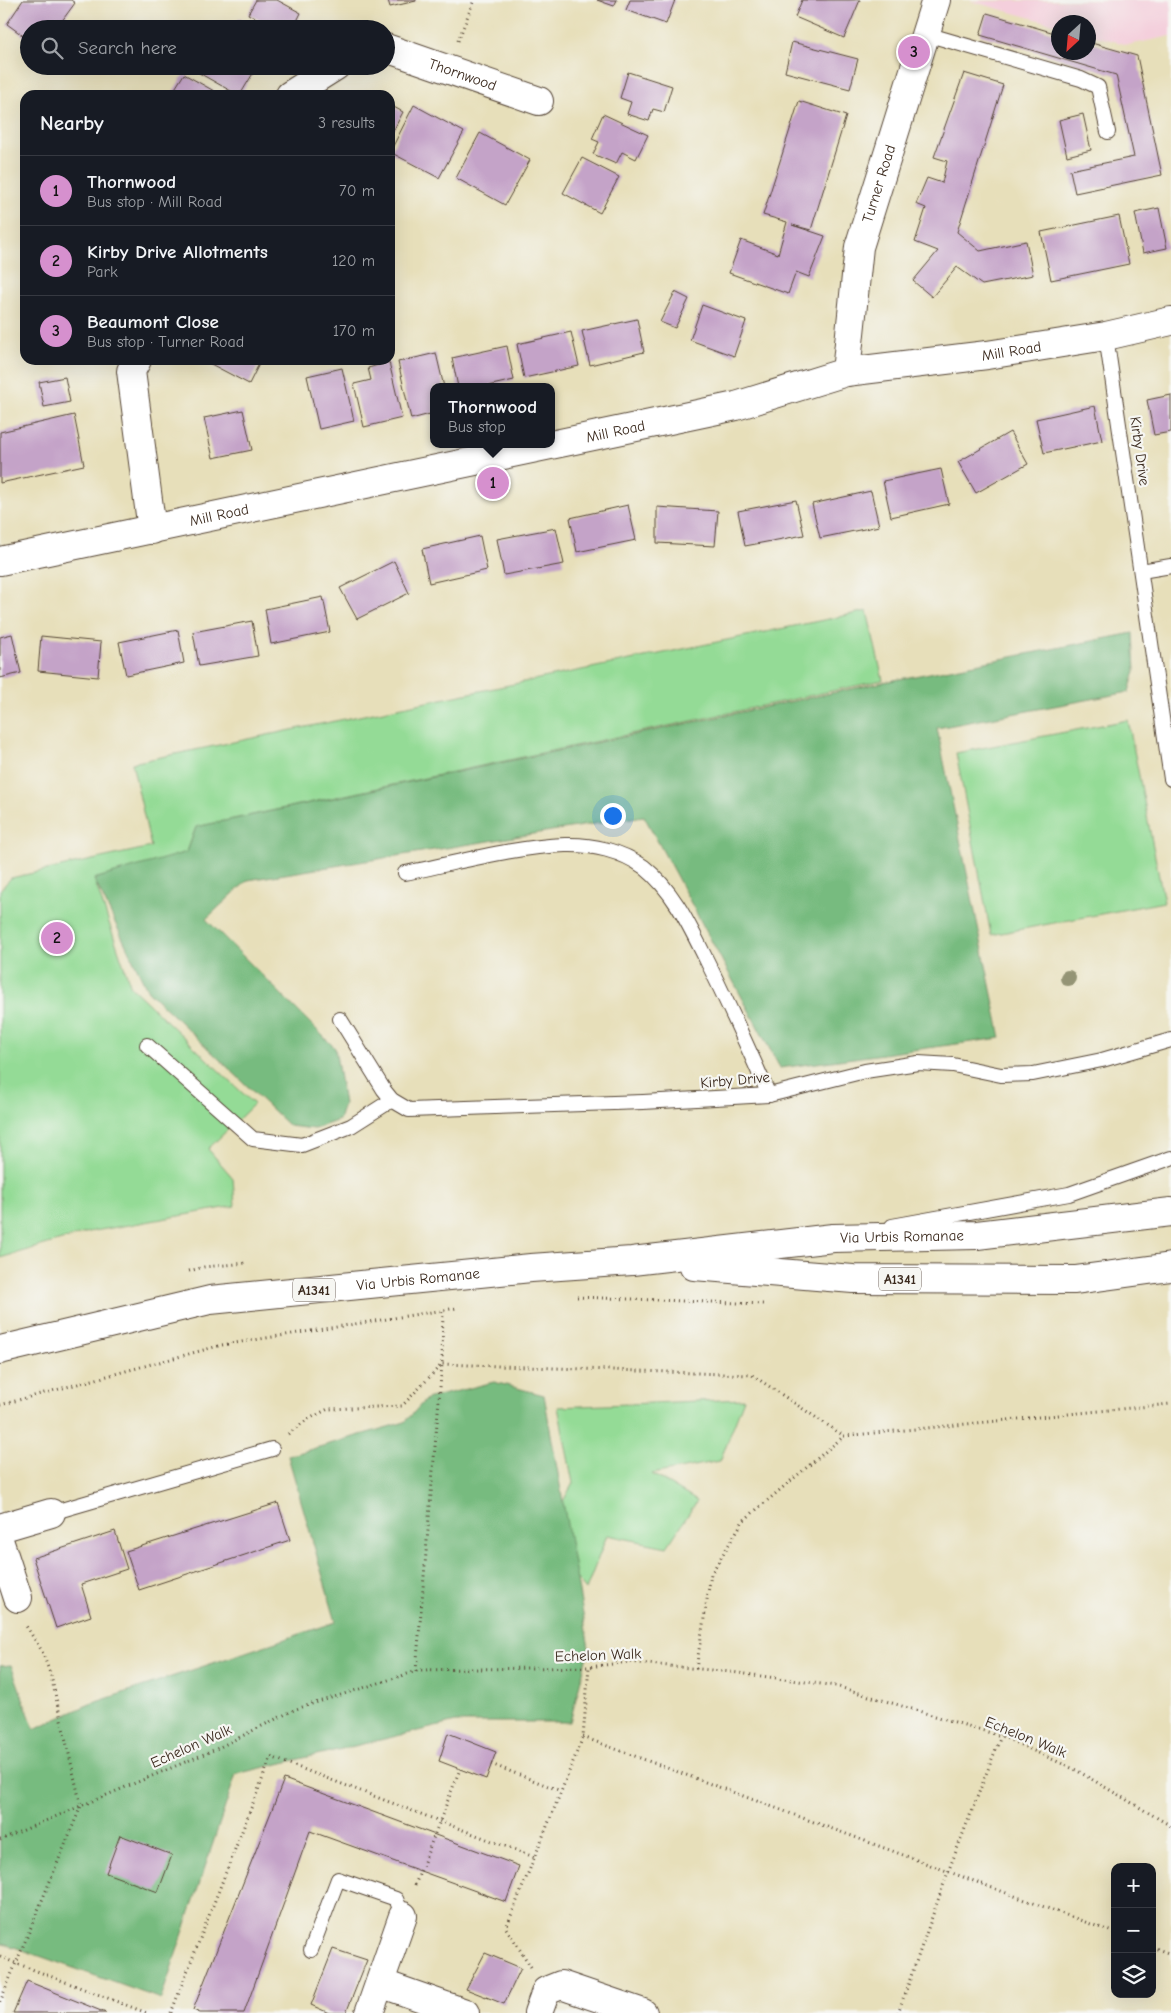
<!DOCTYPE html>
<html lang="en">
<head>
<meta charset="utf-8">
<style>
	body { margin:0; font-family:"Comic Neue",sans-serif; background:#20242c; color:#f1f3f6 }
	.controls { position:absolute; right:15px; bottom:15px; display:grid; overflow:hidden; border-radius:10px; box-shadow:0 5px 20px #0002 }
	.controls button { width:45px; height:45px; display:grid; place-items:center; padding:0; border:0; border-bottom:1px solid #363941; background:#171b24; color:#f1f3f6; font:25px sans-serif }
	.compass { position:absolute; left:1051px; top:15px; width:45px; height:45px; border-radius:50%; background:#171b24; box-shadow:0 5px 20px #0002; rotate:206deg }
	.you { position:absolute; left:612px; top:815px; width:18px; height:18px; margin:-12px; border:4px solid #fff; border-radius:50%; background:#1a73e8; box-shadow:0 0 0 8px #1a73e833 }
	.badge { display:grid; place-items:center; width:32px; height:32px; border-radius:50%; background:#d690ce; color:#111; font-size:16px; font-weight:700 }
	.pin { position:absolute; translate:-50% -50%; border:2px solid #fff; box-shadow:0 1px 5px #0006 }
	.popup { position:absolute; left:430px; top:383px; width:125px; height:65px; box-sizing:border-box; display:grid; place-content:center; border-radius:10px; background:#171b24; filter:drop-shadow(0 1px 4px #0005); font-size:16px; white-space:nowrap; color:#9ea1a6 }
	.popup b { font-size:19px; color:#f1f3f6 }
	.popup::after { content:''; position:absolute; left:50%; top:100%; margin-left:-10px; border:10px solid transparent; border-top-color:#171b24 }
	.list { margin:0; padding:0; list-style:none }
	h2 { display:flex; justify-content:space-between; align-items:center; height:65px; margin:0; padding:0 20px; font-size:21px }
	h2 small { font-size:16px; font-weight:400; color:#9ea1a6 }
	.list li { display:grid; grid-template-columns:32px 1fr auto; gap:15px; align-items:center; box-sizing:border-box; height:70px; padding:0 20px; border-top:1px solid #363941 }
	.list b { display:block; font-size:19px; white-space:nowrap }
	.list p { margin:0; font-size:16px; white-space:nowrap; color:#9ea1a6 }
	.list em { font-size:16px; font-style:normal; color:#9ea1a6 }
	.icon { flex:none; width:28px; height:28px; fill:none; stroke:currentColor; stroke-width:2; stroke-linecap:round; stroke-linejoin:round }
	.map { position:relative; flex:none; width:1171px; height:2013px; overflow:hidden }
	.search { position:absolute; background:#171b24; box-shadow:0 5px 20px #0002; left:20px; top:20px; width:375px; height:55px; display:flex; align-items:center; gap:12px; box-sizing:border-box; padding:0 18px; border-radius:28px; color:#9ea1a6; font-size:19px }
	.panel { position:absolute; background:#171b24; box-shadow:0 5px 20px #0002; left:20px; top:90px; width:375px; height:275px; border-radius:15px }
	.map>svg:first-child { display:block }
	.built { fill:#f4cfdc }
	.green { fill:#94db96; stroke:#68825a }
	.forest { fill:#77bb7f; stroke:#59724e }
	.building { fill:#c4a3c8 }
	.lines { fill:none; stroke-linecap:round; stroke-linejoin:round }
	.service-casing { stroke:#554535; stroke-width:16 }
	.minor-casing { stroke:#554535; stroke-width:30 }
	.tertiary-casing { stroke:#554535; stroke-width:30 }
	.primary-casing { stroke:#554535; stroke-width:30 }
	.path { stroke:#554535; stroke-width:3; stroke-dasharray:1 4; stroke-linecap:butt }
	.service { stroke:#fff; stroke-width:14 }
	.minor { stroke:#fff; stroke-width:28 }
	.tertiary { stroke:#fff; stroke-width:28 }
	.primary { stroke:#fff; stroke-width:28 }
	.tree { fill:#949475 }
	.labels { text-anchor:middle; stroke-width:4.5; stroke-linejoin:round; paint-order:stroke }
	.shield { fill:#f6f6f2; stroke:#73675e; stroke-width:1 }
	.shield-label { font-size:14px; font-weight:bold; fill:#3b2a1e }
	.street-label { font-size:15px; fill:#3b2a1e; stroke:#f6f6f2 }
</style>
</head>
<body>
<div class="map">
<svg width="1171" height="2013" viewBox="0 0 1171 2013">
	<rect width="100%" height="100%" fill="#f6f6f2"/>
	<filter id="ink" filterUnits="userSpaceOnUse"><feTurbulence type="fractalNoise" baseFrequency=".02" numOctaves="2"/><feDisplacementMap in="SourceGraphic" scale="10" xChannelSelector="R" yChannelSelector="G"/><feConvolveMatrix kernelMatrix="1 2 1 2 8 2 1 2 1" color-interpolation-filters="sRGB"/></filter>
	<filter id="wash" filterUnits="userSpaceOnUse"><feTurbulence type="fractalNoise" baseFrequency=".0096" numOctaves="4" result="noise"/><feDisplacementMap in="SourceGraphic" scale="20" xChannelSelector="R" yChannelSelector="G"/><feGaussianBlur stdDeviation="1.12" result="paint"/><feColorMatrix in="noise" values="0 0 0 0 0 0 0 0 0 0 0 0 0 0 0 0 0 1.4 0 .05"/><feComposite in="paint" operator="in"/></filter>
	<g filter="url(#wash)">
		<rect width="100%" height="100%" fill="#e7dfba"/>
		<!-- built -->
		<polygon class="built" points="1171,0 1171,36 1128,45 1089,34 1088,22 1058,22 1058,25 970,1"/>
		<!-- green -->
		<g class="green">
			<polygon points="867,611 883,680 196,827 187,852 165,860 94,879 131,987 254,1104 208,1149 233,1178 235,1206 89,1232 0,1258 0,890 11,878 151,847 132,763"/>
			<polygon points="1128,720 1164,902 991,935 956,753"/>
			<polygon points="744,1399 720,1461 652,1474 697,1501 667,1547 607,1535 586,1590 543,1538 573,1483 558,1407"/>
		</g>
		<!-- forest -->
		<g class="forest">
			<polygon points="1133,633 1135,671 1129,692 937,728 1001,1038 780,1068 644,816 248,880 206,919 335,1048 344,1104 339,1120 314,1129 289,1126 148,991 94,879 187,852 196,827 884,682"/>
			<polygon points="494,1382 544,1395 589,1648 570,1722 456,1722 236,1774 161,1999 0,1942 0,1666 11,1665 34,1729 90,1704 336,1622 288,1456 405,1422 426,1399"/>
		</g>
		<g id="blocks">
			<!-- building -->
			<g class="building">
				<polygon points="23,0 71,0 75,3 56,29 29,29 29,40 7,24"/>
				<polygon points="256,0 277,0 301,13 293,29 276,29 248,14"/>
				<polygon points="388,0 416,0 416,1 390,7"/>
				<polygon points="597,0 617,0 614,6"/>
				<polygon points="630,0 675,0 666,24 626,10"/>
				<polygon points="802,0 860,0 844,38 795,17"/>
				<polygon points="987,13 1058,34 1058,52 1088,52 1088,42 1137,56 1162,175 1075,193 1070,170 1134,157 1116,75 980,35"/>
				<polygon points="239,18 257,29 232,29"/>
				<polygon points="792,42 858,59 850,89 785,72"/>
				<polygon points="202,66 248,66 255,70 240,95 238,95 199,73"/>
				<polygon points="628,72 672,86 664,112 653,109 649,121 627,114 631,102 620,98"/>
				<polygon points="964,73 1003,85 957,232 980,251 1026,241 1033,275 982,285 957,267 932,297 913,281 938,251 915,242 926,208 916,204 927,178 942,183 947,161 934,157"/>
				<polygon points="184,74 221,95 171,95"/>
				<polygon points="799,101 846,116 811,230 792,225 825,236 809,277 796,272 788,294 729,273 741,240 778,254 787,222 763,215"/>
				<polygon points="390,105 403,112 390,137"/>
				<polygon points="414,105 464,132 439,178 390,152"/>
				<polygon points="603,114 648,135 636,159 622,152 616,164 593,154 599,142 592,139"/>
				<polygon points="1083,114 1091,150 1067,156 1059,120"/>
				<polygon points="480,133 530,160 505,205 456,178"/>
				<polygon points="582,158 619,177 600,213 563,193"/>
				<polygon points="1159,208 1167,248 1143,253 1135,213"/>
				<polygon points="1119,216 1129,264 1051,280 1041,232"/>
				<polygon points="675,292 689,299 675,328 660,322"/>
				<polygon points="702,305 746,321 734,356 690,340"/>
				<polygon points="637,319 644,352 590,365 582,331"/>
				<polygon points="571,332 579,366 524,378 517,344"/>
				<polygon points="507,346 514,380 483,387 458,387 452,358"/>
				<polygon points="436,353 444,387 434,387 434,413 411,419 398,362"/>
				<polygon points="211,360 261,360 249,384 209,363"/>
				<polygon points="389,362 402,418 364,427 354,384 371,380 368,368"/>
				<polygon points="342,368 354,421 319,429 307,376"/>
				<polygon points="65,377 70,402 44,407 39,382"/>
				<polygon points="1171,395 1171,432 1154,435 1147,400"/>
				<polygon points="1095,406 1102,441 1044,453 1036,419"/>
				<polygon points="243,410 252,450 213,458 204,418"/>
				<polygon points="74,415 84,465 0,483 0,432"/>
				<polygon points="1010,432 1028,464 976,493 958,462"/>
				<polygon points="941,469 949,504 891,517 883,481"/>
				<polygon points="871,491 879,526 820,538 812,504"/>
				<polygon points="796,500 804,535 745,546 738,511"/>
				<polygon points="628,505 636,540 577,552 570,518"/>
				<polygon points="657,507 718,511 715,546 657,543"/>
				<polygon points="556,528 564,564 504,575 497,539"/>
				<polygon points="480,536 487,570 429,583 422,549"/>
				<polygon points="394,561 409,593 357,619 340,588"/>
				<polygon points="323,597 330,632 271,644 265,609"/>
				<polygon points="252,621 258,656 199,666 193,632"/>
				<polygon points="178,630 184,663 126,675 119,642"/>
				<polygon points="12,634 21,673 0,678 0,637"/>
				<polygon points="41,636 101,642 98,677 38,671"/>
				<polygon points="278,1503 290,1540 139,1590 126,1551"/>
				<polygon points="115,1531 127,1569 81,1584 91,1616 56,1628 33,1558"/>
				<polygon points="448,1733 496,1752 486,1779 439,1761"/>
				<polygon points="284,1779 519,1866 506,1902 310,1831 244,2013 200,2013 193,2010"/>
				<polygon points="120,1835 172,1855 158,1892 106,1873"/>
				<polygon points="333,1949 367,1960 346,2013 329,2013 311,2005"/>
				<polygon points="485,1953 521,1968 504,2004 466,1989"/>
				<polygon points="27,1981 106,2013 13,2013"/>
			</g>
		</g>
	</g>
	<g filter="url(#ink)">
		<use href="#blocks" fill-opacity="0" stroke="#554535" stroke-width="1"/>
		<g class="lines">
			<defs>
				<g id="service">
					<polyline points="926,34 1081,79 1098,87 1108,132"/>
					<polyline points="1106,336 1171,779"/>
					<polyline points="1141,571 1171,566"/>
					<path d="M405 873C457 863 512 847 565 845 592 844 622 851 644 867 674 891 690 927 707 961 729 1005 749 1050 769 1095"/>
					<polyline points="340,1019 384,1090 392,1100 409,1110 643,1102 769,1095 865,1071 918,1063 953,1065 1001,1075 1033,1074 1102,1060 1171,1040"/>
					<polyline points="147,1045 253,1139 302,1145 351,1126 392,1100"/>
					<polyline points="892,1226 1069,1194 1171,1158"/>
					<polyline points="51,1513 272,1449"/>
					<polyline points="311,1950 338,1879 396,1899 403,1916"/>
				</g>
				<g id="minor">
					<path id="s1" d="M386 48 539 101"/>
					<polyline points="290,95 336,66"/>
					<polyline points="137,360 131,371 152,530"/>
					<polyline points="0,1528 51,1513"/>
					<polyline points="0,1543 18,1598"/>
					<polyline points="380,1983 465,2013"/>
					<polyline points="369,2013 403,1916"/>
					<polyline points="538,2013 546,1991 561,1985 643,2013"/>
				</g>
				<g id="tertiary">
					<path id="s2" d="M846 372 859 247 936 0"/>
					<path id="s3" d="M0 561 736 406 846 372 987 355 1106 336 1171 321"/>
				</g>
				<g id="primary">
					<polyline points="694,1266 853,1279 1075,1280 1171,1267"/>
					<path id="s4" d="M0 1350 210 1300 531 1268 632 1261 833 1238 977 1235 1171 1212"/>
				</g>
			</defs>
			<!-- service casing -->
			<use href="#service" class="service-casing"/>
			<!-- minor casing -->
			<use href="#minor" class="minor-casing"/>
			<!-- tertiary casing -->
			<use href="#tertiary" class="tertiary-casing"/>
			<!-- primary casing -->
			<use href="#primary" class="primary-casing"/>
			<!-- path -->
			<g class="path">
				<polyline points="458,41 474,0"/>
				<polyline points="189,1271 204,1267 247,1263"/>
				<polyline points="577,1297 763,1304"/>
				<polyline points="0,1405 222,1345 457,1308"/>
				<polyline points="288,1434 307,1420 328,1409 402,1406 442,1364 752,1375 844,1436"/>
				<polyline points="696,1669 711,1574 743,1521 844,1436 1171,1404"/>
				<polyline points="416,1671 442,1364 443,1310"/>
				<polyline points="583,1737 1115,1933"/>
				<polyline points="491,1764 561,1791"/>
				<polyline points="0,1840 216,1749 296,1709 420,1670 589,1667 628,1662 731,1672 836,1686 1001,1736 1076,1770 1171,1826"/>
				<polyline points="415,1885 460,1769"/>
				<polyline points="1152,1947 1171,1954"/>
				<polyline points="0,1957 147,2013"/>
				<polyline points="531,1967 506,1928 583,1737 589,1667"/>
				<polyline points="0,2002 81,1806 51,1676 42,1651 26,1626"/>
				<polyline points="171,2013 271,1757 534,1857"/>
				<polyline points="898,2013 948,1872 1001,1736"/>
			</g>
			<!-- service -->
			<use href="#service" class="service"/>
			<!-- minor -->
			<use href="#minor" class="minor"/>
			<!-- tertiary -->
			<use href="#tertiary" class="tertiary"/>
			<!-- primary -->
			<use href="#primary" class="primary"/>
		</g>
		<!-- trees -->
		<circle class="tree" cx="1068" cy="978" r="8"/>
	</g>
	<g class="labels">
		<!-- shield labels -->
		<g class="shield">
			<rect x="879" y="1267.5" width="42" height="23" rx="4"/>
			<rect x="293" y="1278.5" width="42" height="23" rx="4"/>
		</g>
		<g class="shield-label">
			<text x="900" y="1284">A1341</text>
			<text x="314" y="1295">A1341</text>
		</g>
		<!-- street labels -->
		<g class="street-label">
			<text dy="5" stroke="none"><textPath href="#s1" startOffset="81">Thornwood</textPath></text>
			<text dy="5" stroke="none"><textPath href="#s2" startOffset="192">Turner Road</textPath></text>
			<text dy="5" stroke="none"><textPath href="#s3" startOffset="1034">Mill Road</textPath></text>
			<text dy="5" stroke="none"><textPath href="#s3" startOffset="629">Mill Road</textPath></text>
			<text transform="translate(1140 451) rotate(82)" y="5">Kirby Drive</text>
			<text dy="5" stroke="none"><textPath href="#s3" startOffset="224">Mill Road</textPath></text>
			<text transform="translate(735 1080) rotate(-5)" y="5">Kirby Drive</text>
			<text dy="5" stroke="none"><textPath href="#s4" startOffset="911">Via Urbis Romanae</textPath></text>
			<text dy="5" stroke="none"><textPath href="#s4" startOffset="425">Via Urbis Romanae</textPath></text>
			<text transform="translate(598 1655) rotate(-2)" y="5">Echelon Walk</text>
			<text transform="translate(1026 1737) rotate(22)" y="5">Echelon Walk</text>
			<text transform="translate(191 1746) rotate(-24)" y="5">Echelon Walk</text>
		</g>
	</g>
</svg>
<div class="controls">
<button>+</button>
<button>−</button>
<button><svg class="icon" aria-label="layers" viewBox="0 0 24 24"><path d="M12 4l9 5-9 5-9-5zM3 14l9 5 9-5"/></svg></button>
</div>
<svg class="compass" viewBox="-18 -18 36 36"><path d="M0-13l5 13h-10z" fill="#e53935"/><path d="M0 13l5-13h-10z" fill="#9ea1a6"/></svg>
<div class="you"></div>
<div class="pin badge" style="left:493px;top:483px">1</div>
<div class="popup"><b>Thornwood</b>Bus stop</div>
<div class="pin badge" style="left:57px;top:938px">2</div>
<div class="pin badge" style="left:914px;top:52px">3</div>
<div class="search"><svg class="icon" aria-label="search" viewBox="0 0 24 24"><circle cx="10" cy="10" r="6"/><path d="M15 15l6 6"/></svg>Search here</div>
<section class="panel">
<h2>Nearby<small>3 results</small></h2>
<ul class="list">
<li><span class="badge">1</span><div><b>Thornwood</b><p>Bus stop · Mill Road</p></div><em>70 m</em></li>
<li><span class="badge">2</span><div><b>Kirby Drive Allotments</b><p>Park</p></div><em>120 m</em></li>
<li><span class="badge">3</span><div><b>Beaumont Close</b><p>Bus stop · Turner Road</p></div><em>170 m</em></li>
</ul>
</section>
</div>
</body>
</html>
